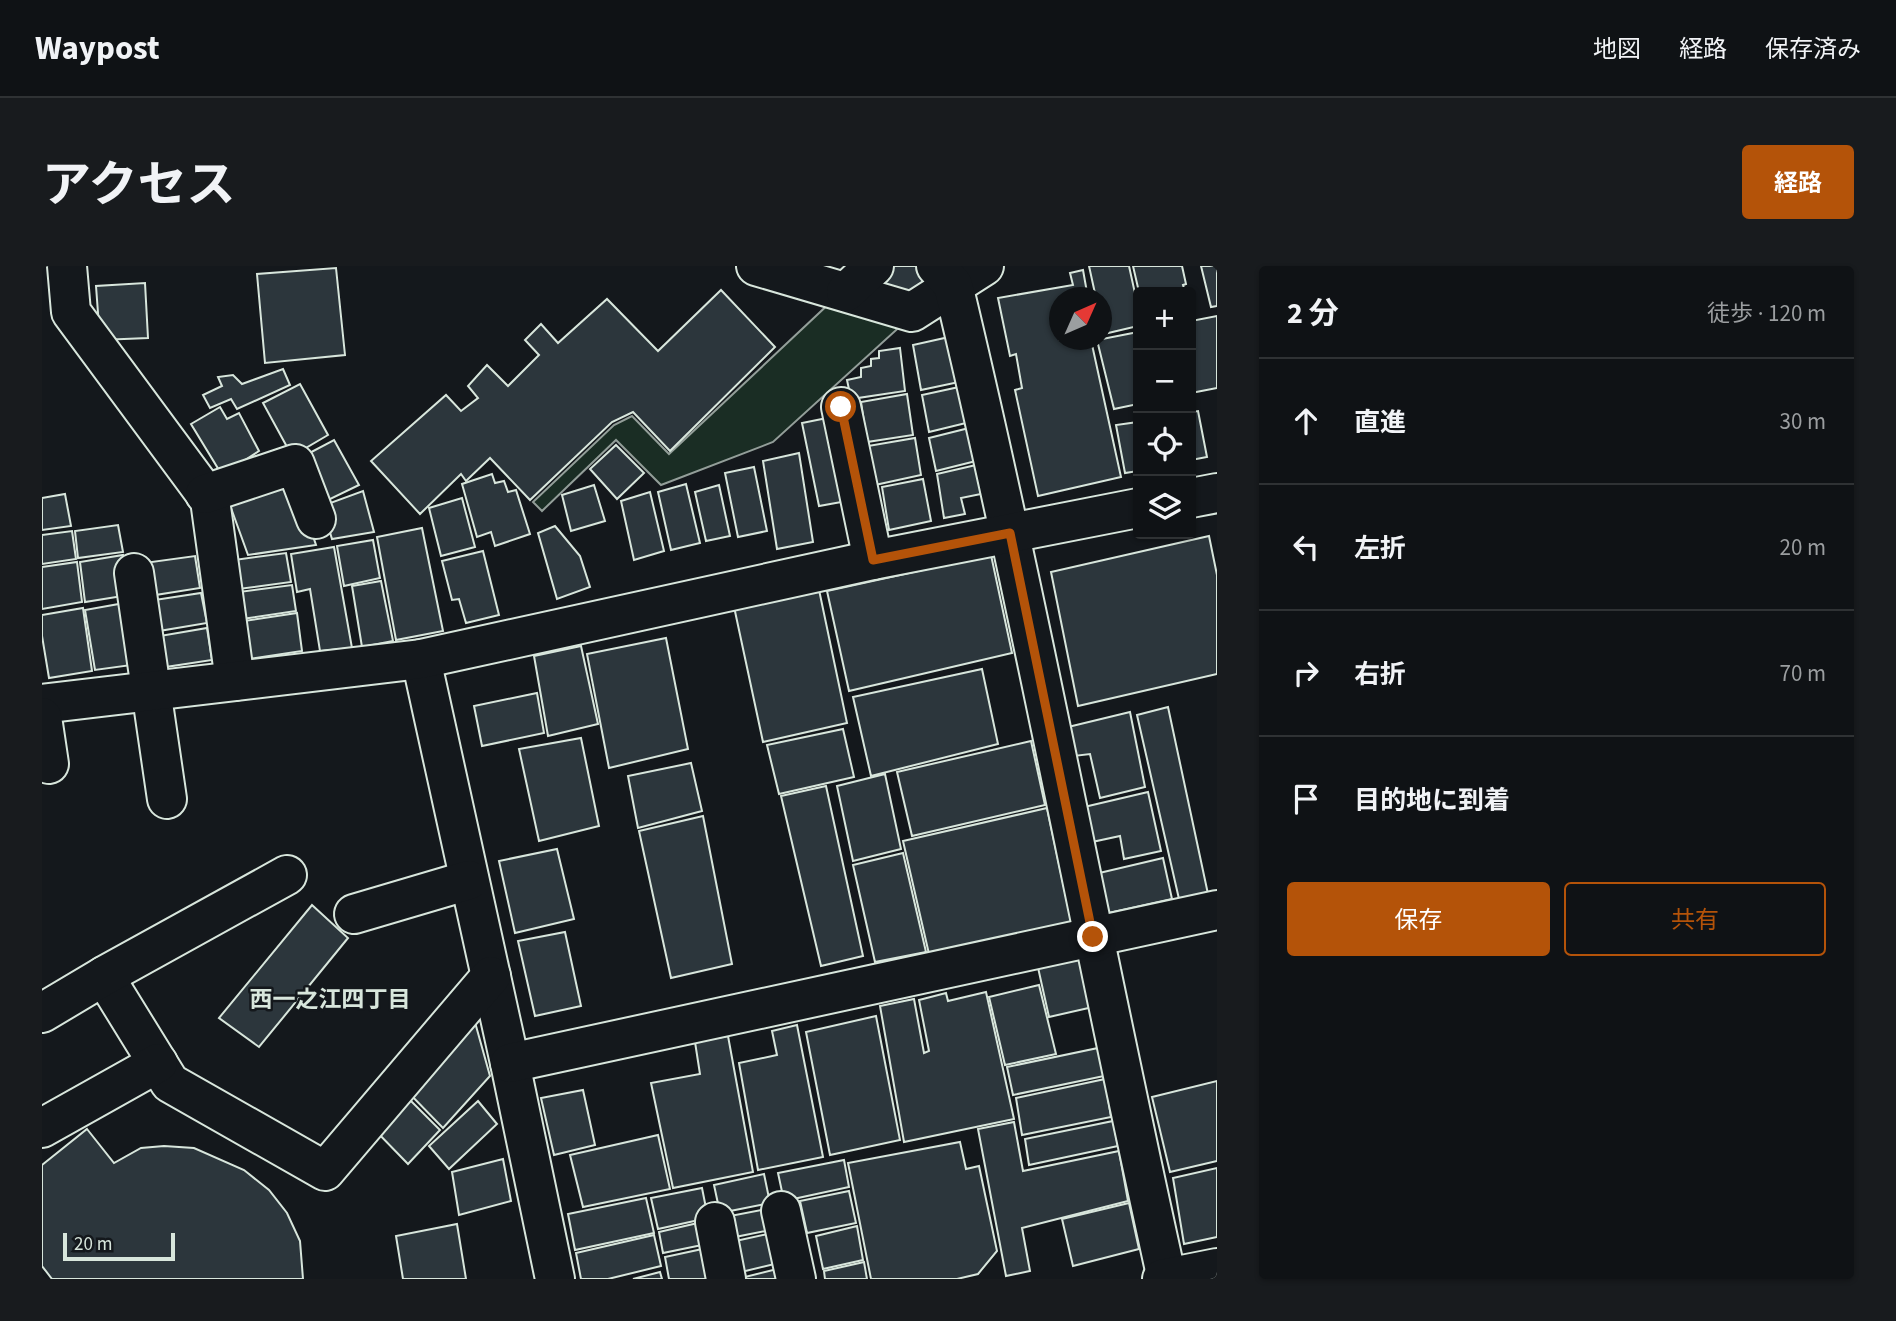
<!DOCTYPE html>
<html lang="ja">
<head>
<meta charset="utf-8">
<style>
	body { margin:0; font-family:"Source Sans 3","Noto Sans JP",sans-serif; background:#181b1e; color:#f1f3f6 }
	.controls { position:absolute; right:21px; top:21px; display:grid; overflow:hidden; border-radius:7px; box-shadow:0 2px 5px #0004 }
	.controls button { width:63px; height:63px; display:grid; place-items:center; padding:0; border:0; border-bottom:2px solid #2f3234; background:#0f1215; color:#f1f3f6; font:35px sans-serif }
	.compass { position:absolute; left:1007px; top:21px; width:63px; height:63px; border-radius:50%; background:#0f1215; box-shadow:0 2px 5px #0004; rotate:45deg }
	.scale { position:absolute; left:21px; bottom:18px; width:112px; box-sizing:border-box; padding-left:7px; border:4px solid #d8e6dc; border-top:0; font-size:19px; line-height:24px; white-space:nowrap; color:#d8e6dc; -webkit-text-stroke:5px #14181c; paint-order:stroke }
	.stop { position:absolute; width:21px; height:21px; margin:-16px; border:5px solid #b45309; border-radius:50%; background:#fff }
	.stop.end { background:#b45309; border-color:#fff; box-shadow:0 2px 7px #0008 }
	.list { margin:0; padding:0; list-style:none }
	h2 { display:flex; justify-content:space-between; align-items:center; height:91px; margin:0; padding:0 28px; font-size:30px }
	h2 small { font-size:23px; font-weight:400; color:#9b9ea0 }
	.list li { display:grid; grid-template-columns:46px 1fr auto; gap:21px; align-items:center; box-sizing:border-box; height:126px; padding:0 28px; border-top:2px solid #2f3234 }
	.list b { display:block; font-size:26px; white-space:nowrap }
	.list em { font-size:23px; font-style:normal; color:#9b9ea0 }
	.actions { display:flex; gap:14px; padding:21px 28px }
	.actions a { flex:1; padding:16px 0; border:2px solid #b45309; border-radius:7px; text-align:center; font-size:24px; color:#b45309 }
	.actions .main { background:#b45309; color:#fff }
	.icon { flex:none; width:38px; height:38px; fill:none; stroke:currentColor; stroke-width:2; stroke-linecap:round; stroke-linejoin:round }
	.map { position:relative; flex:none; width:1175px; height:1013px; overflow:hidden; border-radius:7px }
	header { display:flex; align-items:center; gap:42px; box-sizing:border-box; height:98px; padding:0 35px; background:#0f1215; border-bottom:2px solid #2f3234 }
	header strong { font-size:33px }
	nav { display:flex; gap:38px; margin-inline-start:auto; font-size:24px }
	.intro { display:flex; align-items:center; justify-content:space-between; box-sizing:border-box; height:168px; padding:0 42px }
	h1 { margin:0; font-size:49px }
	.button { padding:18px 32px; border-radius:7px; background:#b45309; color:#fff; font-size:24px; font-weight:700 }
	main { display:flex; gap:42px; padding:0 42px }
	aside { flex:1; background:#0f1215; border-radius:7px; box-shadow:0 2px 5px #0004 }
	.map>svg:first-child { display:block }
	.green { fill:#1a2d24; stroke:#939e99; stroke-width:2 }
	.building { fill:#2c363c; stroke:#d8e6dc; stroke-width:2 }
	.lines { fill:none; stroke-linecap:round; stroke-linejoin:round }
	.minor-casing { stroke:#d8e6dc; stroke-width:42 }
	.minor { stroke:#14181c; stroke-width:38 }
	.route { stroke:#b45309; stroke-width:9 }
	.labels { text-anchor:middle; stroke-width:5; stroke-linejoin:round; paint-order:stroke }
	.neighbourhood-label { font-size:23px; font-weight:bold; fill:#d8e6dc; stroke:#14181c }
</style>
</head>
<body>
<header>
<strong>Waypost</strong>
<nav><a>地図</a><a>経路</a><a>保存済み</a></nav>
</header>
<div class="intro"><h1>アクセス</h1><a class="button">経路</a></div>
<main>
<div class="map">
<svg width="1175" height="1013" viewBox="0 0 1175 1013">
	<rect width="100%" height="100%" fill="#14181c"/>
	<!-- green -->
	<polygon class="green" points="791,34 863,56 731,176 619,219 574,174 500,245 491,236 572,159 590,150 627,188"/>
	<!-- building -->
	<g class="building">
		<polygon points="836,0 886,0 894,8 869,32 840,29"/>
		<polygon points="1047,0 1087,0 1096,41 1096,60 1062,68 1059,57 1059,32 1054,32"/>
		<polygon points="1091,0 1140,0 1144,18 1141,19 1143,26 1097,26"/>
		<polygon points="1159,0 1175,0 1175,40 1169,41"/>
		<polygon points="294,2 303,89 223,97 215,8"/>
		<polygon points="1041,4 1046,32 1017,32 1017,74 1049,74 1079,211 996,230 973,124 980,122 974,88 968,90 956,32 1031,19 1028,7"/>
		<polygon points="103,17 106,72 58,74 54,20"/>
		<polygon points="679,24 733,81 628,185 591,146 570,156 488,234 448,192 424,215 419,208 378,248 329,195 404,129 419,145 436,132 426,120 445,99 466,120 497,89 483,74 499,58 516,77 565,33 616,85"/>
		<polygon points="1175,50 1175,122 1149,127 1149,55"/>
		<polygon points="1096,66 1096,138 1072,143 1055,74"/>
		<polygon points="907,71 917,116 879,124 871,79"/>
		<polygon points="858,82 863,125 809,133 805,114 819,111 819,102 829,100 829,93 837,92 837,85"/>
		<polygon points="241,103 248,119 195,143 189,133 168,142 161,129 180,120 176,111 191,109 200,118"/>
		<polygon points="258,118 286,169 250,190 221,137"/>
		<polygon points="917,121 924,157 887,166 880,129"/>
		<polygon points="865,128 871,169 825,176 819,136"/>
		<polygon points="178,141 185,153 197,147 217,185 180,209 149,158"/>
		<polygon points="1156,145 1165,191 1149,194 1149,146"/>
		<polygon points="790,151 805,235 777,240 760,157"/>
		<polygon points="1096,156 1096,205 1083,207 1074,159"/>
		<polygon points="927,162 934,195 894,205 887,172"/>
		<polygon points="873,172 879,209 833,219 826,180"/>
		<polygon points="292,174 317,219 280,237 258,192"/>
		<polygon points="574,179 602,207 575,233 548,203"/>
		<polygon points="757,187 771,276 735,283 721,195"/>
		<polygon points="934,199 939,228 919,232 923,248 902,252 895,208"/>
		<polygon points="712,201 725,265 696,271 683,207"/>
		<polygon points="250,208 274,279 206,289 185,231"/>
		<polygon points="450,208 453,217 462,215 466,226 474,224 488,268 453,280 449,266 435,271 420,218"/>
		<polygon points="881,213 889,255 847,264 840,221"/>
		<polygon points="644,218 658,277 629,284 616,226"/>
		<polygon points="552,219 563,255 529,265 520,229"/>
		<polygon points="677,219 688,270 664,275 653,226"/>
		<polygon points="321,225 332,266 290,273 280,240"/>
		<polygon points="608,226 622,285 592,294 579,235"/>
		<polygon points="23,228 29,260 0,264 0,232"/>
		<polygon points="420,232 433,281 399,290 387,242"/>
		<polygon points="76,259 81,286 36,292 33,265"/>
		<polygon points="513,260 538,290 548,321 515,333 496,267"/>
		<polygon points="380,262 401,365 354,374 335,271"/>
		<polygon points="30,265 34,293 0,298 0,269"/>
		<polygon points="1167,270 1175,309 1175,408 1036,440 1009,306"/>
		<polygon points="331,274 338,312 302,320 295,280"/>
		<polygon points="292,281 310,382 278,385 268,323 255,326 249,288"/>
		<polygon points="441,285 457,349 424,357 417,333 410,334 400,295"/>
		<polygon points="244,287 249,316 197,323 192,294"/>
		<polygon points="81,289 87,329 43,336 38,296"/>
		<polygon points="949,289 970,387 807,425 785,325"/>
		<polygon points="153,290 158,322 107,330 102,297"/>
		<polygon points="35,296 40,336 0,343 0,301"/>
		<polygon points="339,315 351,375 320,381 310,320"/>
		<polygon points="250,319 254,345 200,353 197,326"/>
		<polygon points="776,319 805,457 721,476 691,336"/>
		<polygon points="159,327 165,357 111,366 106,335"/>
		<polygon points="88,336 97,398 53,404 43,344"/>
		<polygon points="41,342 50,405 7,412 0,370 0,349"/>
		<polygon points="255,347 260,385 207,393 202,355"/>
		<polygon points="165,362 170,394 117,402 112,371"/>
		<polygon points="624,372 646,483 567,502 545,388"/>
		<polygon points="539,380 556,458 506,470 492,390"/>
		<polygon points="940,403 956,478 829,510 811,431"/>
		<polygon points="495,427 502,467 440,480 432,440"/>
		<polygon points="1126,441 1166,628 1137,633 1095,449"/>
		<polygon points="1088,446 1103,521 1058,532 1048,488 1032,490 1026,461"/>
		<polygon points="801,463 812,511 737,528 725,479"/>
		<polygon points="539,472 557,560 497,575 477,483"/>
		<polygon points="989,475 1003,539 870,570 855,506"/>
		<polygon points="649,497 660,545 596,562 586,510"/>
		<polygon points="843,508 859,583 811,595 795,520"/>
		<polygon points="784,520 821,690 779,700 739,530"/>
		<polygon points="1106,526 1119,585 1082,593 1078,570 1050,576 1042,541"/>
		<polygon points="1005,542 1030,659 887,688 861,575"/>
		<polygon points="661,550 690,698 629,712 597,565"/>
		<polygon points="515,583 532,653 473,667 457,595"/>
		<polygon points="861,587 884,686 833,696 811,599"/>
		<polygon points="1121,592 1130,633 1062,648 1053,608"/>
		<polygon points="270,639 306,672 217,781 177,752"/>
		<polygon points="523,666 539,740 493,750 476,675"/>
		<polygon points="1039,687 1051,741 1007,751 995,697"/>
		<polygon points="997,719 1014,788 963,799 947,731"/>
		<polygon points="944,726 972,853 862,876 838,740 872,733 882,787 887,785 877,734 904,727 906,735"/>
		<polygon points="429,742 448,810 401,862 361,821"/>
		<polygon points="834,750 858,874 788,889 764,766"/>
		<polygon points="755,759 781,891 716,904 697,797 735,789 730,765"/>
		<polygon points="686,770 711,906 631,922 609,817 658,808 653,776"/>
		<polygon points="1056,782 1062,810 971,829 965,801"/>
		<polygon points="1063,813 1069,851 980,869 974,832"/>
		<polygon points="1175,815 1175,895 1128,906 1110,831"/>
		<polygon points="541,824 553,879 512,889 499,832"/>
		<polygon points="359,825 398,864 366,898 328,859"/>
		<polygon points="436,835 455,858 407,903 387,880"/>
		<polygon points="1071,855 1076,880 987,899 983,873"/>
		<polygon points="972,856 981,905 1077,885 1086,935 980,962 988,1005 964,1010 936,863"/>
		<polygon points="45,863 72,897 99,882 122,880 152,882 202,904 227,924 245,947 258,975 261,1013 10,1013 0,1000 0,899"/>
		<polygon points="616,869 628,923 541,941 528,889"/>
		<polygon points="918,876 924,903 937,900 955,985 936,1008 915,1013 829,1013 806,897"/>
		<polygon points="461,893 469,935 417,949 410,906"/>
		<polygon points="802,894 807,921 742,935 736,907"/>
		<polygon points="1175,902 1175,971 1142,978 1131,912"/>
		<polygon points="722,908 728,937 678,947 672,919"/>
		<polygon points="660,922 666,952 616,963 609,932"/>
		<polygon points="807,925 814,957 765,967 758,935"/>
		<polygon points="604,932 612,967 533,984 526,948"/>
		<polygon points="1087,937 1097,983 1031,1000 1020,953"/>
		<polygon points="730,942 734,963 688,972 683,951"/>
		<polygon points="660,956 665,978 621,987 617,966"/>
		<polygon points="415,958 424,1013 361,1013 354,970"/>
		<polygon points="815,960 821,994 781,1003 774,970"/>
		<polygon points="735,966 741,996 695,1007 689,976"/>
		<polygon points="612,969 619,1000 566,1013 539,1013 534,987"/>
		<polygon points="665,982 671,1011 664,1013 627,1013 623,991"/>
		<polygon points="822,996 825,1013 783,1013 782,1005"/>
		<polygon points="743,1001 745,1013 695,1013"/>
		<polygon points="618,1006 620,1013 591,1013"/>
	</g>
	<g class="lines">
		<defs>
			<g id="minor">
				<polyline points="25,0 29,46 168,234 193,415"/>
				<polyline points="714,0 870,46 942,0"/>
				<path d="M894 0 911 19C990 348 1051 682 1125 1013"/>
				<polyline points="804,26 832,0"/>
				<polyline points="799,141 831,294"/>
				<polyline points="163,228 253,198 274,253"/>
				<polyline points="1149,232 1175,227"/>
				<polyline points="92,307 125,533"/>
				<polyline points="379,393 468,797 513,1013"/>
				<polyline points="0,438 379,393 831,294 1096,242"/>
				<polyline points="0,451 7,498"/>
				<polyline points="312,648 427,614"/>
				<polyline points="62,710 128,817 283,905 449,710"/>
				<polyline points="0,747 62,710 245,609"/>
				<polyline points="468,797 1175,644"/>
				<polyline points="0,862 116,797"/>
				<polyline points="739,945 754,1013"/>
				<polyline points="673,956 684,1013"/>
				<polyline points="1120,1013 1175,1002"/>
			</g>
		</defs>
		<!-- minor casing -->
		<use href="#minor" class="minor-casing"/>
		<!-- minor -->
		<use href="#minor" class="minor"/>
	</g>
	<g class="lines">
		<!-- route -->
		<polyline class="route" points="799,141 831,294 968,267 1051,671"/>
	</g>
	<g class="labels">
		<!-- neighbourhood labels -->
		<g class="neighbourhood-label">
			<text x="288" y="741">西一之江四丁目</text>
		</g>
	</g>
</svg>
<div class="controls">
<button>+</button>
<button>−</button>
<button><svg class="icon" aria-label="locate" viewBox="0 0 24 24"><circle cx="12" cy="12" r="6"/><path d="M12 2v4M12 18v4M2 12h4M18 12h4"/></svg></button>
<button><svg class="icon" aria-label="layers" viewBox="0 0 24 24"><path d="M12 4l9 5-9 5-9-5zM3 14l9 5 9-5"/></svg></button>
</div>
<svg class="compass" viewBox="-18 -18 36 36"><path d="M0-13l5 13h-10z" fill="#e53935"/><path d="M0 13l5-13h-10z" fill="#9b9ea0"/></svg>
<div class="scale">20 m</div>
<div class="stop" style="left:799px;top:141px"></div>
<div class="stop end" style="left:1051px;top:671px"></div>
</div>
<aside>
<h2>2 分<small>徒歩 · 120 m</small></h2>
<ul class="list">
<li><svg class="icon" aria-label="ahead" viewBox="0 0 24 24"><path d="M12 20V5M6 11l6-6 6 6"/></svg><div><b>直進</b></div><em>30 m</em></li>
<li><svg class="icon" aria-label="left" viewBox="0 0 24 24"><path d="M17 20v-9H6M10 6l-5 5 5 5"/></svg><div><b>左折</b></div><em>20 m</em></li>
<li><svg class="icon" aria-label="right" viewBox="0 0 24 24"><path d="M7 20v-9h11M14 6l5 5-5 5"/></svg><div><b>右折</b></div><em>70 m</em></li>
<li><svg class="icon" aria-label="arrive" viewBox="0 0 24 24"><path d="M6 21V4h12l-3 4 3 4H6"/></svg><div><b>目的地に到着</b></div></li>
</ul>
<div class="actions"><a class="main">保存</a><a>共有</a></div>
</aside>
</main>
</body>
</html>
